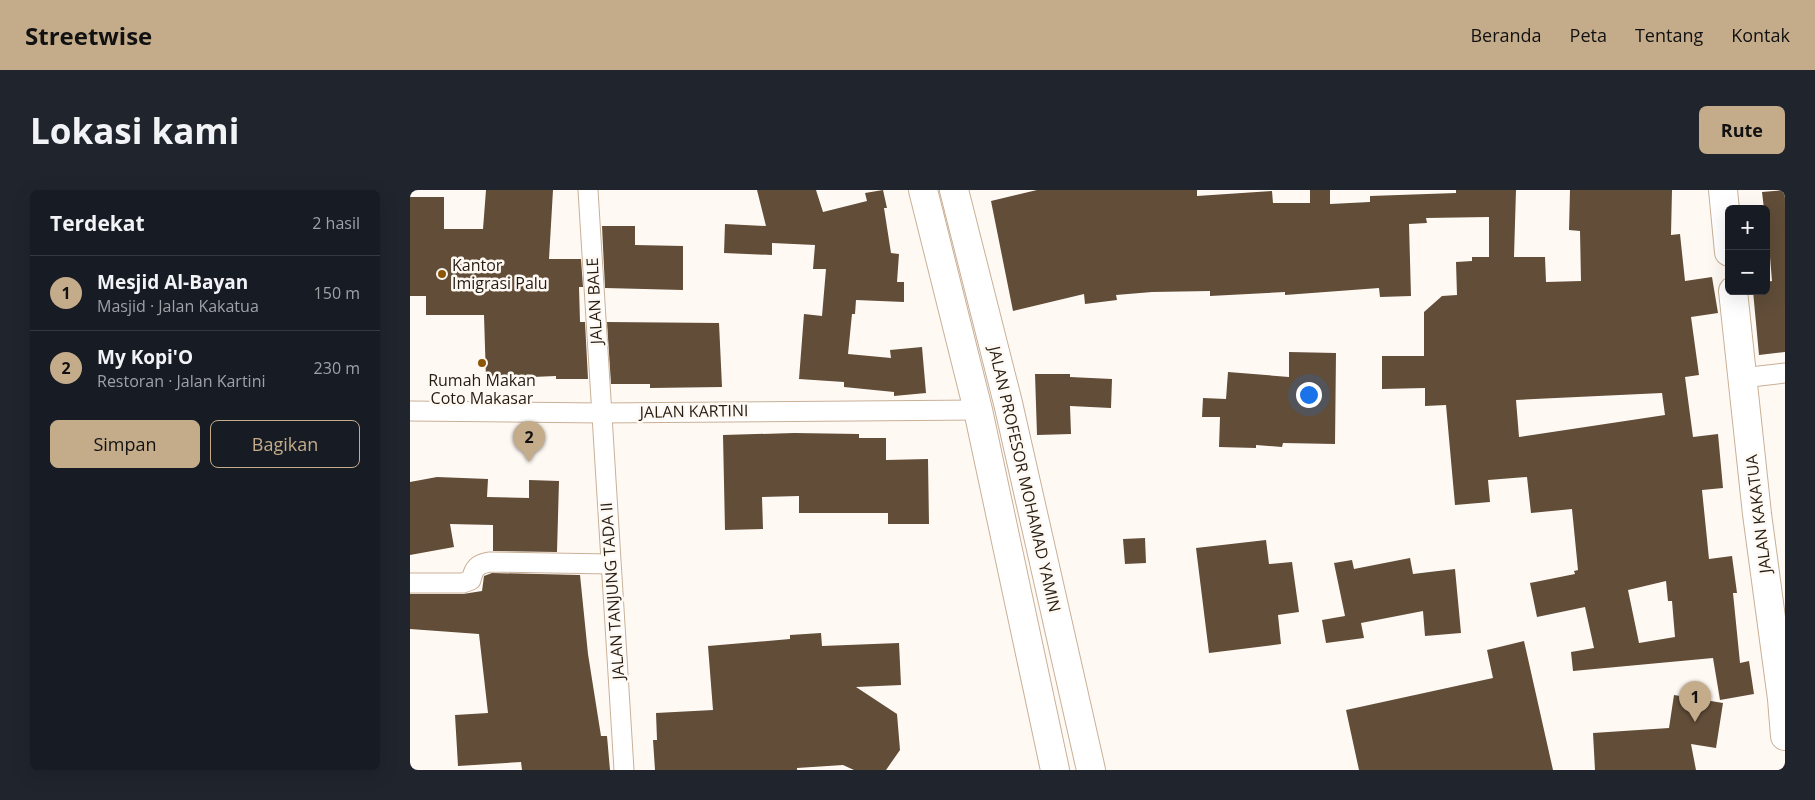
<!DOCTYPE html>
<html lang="id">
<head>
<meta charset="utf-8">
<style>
	body { margin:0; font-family:"Open Sans",sans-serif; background:#20242c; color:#f1f3f6 }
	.controls { position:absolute; right:15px; top:15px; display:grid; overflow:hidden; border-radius:8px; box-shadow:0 5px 20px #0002 }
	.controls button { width:45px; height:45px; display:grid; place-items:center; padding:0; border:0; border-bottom:1px solid #363941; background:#171b24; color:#f1f3f6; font:25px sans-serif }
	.you { position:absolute; left:898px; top:204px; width:18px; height:18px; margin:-12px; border:4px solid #fff; border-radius:50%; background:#1a73e8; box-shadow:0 0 0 8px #1a73e833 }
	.badge { display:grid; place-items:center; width:32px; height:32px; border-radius:50%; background:#c4ac8b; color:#111; font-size:16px; font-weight:700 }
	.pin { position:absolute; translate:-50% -41px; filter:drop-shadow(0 1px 2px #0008) }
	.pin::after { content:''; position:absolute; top:26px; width:18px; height:15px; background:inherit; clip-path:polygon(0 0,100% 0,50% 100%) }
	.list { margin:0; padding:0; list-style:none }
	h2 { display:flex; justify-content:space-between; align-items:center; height:65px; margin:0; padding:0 20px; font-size:21px }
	h2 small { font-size:16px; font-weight:400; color:#9ea1a6 }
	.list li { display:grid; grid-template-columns:32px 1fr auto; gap:15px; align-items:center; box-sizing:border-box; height:75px; padding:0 20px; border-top:1px solid #363941 }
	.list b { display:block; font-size:19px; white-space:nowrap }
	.list p { margin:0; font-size:16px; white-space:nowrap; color:#9ea1a6 }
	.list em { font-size:16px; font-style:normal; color:#9ea1a6 }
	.actions { display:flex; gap:10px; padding:15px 20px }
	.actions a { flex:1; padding:11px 0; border:1px solid #c4ac8b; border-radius:8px; text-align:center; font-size:18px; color:#c4ac8b }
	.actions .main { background:#c4ac8b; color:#111 }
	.map { position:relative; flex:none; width:1375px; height:580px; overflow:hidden; border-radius:8px }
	header { display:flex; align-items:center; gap:30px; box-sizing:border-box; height:70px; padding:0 25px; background:#c4ac8b; color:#111 }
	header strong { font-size:24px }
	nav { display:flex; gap:28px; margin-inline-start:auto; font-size:18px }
	.intro { display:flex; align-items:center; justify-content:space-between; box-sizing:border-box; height:120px; padding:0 30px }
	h1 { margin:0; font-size:35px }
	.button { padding:12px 22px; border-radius:8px; background:#c4ac8b; color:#111; font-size:18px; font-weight:700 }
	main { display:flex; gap:30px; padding:0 30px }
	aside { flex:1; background:#171b24; border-radius:8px; box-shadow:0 5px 20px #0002 }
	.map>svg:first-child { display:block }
	.building { fill:#614d38; fill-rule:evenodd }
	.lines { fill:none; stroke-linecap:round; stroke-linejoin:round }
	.street-casing { stroke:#c9b097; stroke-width:21 }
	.secondary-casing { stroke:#c9b097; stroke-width:30 }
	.primary-casing { stroke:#c9b097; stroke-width:30 }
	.street { stroke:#fff; stroke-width:19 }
	.secondary { stroke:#fff; stroke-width:28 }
	.primary { stroke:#fff; stroke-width:28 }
	.poi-dot { fill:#8c5608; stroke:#fff9f4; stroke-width:2 }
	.labels { text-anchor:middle; stroke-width:5; stroke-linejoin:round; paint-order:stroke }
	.poi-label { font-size:16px; fill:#251c12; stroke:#fff9f4; text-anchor:start }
	.street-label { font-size:16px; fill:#251c12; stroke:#fff9f4 }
</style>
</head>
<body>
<header>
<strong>Streetwise</strong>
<nav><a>Beranda</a><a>Peta</a><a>Tentang</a><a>Kontak</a></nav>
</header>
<div class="intro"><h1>Lokasi kami</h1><a class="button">Rute</a></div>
<main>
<aside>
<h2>Terdekat<small>2 hasil</small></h2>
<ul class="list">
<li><span class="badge">1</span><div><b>Mesjid Al-Bayan</b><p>Masjid · Jalan Kakatua</p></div><em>150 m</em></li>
<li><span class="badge">2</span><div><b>My Kopi'O</b><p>Restoran · Jalan Kartini</p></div><em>230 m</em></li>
</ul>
<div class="actions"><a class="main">Simpan</a><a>Bagikan</a></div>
</aside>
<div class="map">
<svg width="1375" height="580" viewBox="0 0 1375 580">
	<rect width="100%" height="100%" fill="#fff9f4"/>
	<!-- building -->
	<g class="building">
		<polygon points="76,0 143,0 139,69 171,69 173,97 169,97 170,132 175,132 178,189 146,189 146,186 76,189 74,125 16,125 16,106 0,106 0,7 34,7 34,39 73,39"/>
		<polygon points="347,0 406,0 413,22 457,11 455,3 473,0 477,18 474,18 481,63 489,64 487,92 494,92 494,112 446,110 445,124 442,124 438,164 481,168 480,160 512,157 516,203 484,206 484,202 434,197 434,192 389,189 394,124 412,126 416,79 403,79 405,55 362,53 362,65 314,63 315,34 356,36"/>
		<path d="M627 0H787V6L862 1 863 13H900V0H920V14L960 12V6L1046 3V0H1106L1104 67H1135L1136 92 1171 91 1170 41 1159 40 1160 0H1262L1261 45 1270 44 1275 91 1302 87 1308 123 1281 127 1289 185 1275 187 1283 247 1308 244 1313 298 1292 300 1299 369 1322 366 1327 403H1323L1330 473 1339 471 1344 504 1310 510 1303 468 1163 481 1161 462 1184 458 1175 417 1127 427 1120 393 1165 384 1164 381 1168 380 1162 319 1121 323 1117 287 1078 290 1080 312 1045 315 1036 215 1015 216V198L972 199V166H1014V122L1032 106 1047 105 1046 72 1062 71V67H1079V27L1016 28 1017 33 999 34 1001 106 970 107 969 98 875 105V102L800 106V101L742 102 706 105 707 110 675 114 674 104 603 121 581 11ZM1252 203 1255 225 1109 247 1106 210ZM1256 391 1258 411H1262L1265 447 1229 453 1218 400Z"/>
		<polygon points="1375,0 1375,162 1349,165 1343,101 1356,101 1356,92 1362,91 1356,19 1354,19 1352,2"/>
		<polygon points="192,36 225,36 225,55 273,56 273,100 195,98"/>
		<polygon points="197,132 309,133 312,197 240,198 240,194 201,194"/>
		<polygon points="879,162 926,163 925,254 873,253 872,257 846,255 846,258 809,257 810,227 792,227 793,208 816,209 818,182 879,187"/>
		<polygon points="625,184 660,184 660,187 702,189 701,218 660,216 661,244 627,245"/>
		<polygon points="384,243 449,244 449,248 476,248 476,270 518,269 519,334 478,334 478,323 389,323 389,306 352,307 353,339 315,340 313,245"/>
		<polygon points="27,287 78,289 77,307 119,308 119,290 149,291 147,362 83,361 83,335 40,334 44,357 0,365 0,292"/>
		<polygon points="735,348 736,373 715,374 713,349"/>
		<polygon points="856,350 859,374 882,372 889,422 868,425 871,454 799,463 786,358"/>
		<polygon points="1000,368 1003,384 1045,379 1051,443 1015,446 1013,421 951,433 954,448 916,453 912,430 935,426 924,373 942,370 944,379"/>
		<polygon points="82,383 170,385 178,464 191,546 197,546 200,580 112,580 111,572 48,576 45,525 78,523 69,444 0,439 0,404 53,404 72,401 74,386"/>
		<polygon points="411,443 412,456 489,453 491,495 446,497 487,524 490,560 476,580 444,580 433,575 387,578 387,580 245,580 243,550 247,550 246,523 303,520 298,456 380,449 380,445"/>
		<polygon points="1114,451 1143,580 949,580 936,520 1083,488 1077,460"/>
		<polygon points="1264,505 1313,513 1306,558 1281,554 1286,580 1185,580 1183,543 1259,538"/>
	</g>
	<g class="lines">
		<defs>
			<g id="street">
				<polyline points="178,0 214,580"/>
				<polyline points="1332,188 1375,183"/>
				<polyline points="0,221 190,223 568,220"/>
				<path d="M0 393H53L61 390C64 378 67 374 80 372L200 374"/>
			</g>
			<g id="secondary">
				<polyline points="1313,0 1319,62"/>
				<polyline points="1323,101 1347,324 1372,509 1375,546"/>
			</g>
			<g id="primary">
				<polyline points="513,0 568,220 645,580"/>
				<polyline points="544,0 598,213 681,580"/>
			</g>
		</defs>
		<!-- street casing -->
		<use href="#street" class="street-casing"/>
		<!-- secondary casing -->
		<use href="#secondary" class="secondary-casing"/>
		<!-- primary casing -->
		<use href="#primary" class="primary-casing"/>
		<!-- street -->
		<use href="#street" class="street"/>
		<!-- secondary -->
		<use href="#secondary" class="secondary"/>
		<!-- primary -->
		<use href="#primary" class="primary"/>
	</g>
	<!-- markers -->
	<g class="poi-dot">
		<circle cx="32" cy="84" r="5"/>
		<circle cx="72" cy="173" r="5"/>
	</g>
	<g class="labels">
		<!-- poi labels -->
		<g class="poi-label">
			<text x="42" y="81">Kantor<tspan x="42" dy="18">Imigrasi Palu</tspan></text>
			<text x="72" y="196" text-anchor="middle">Rumah Makan<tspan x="72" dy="18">Coto Makasar</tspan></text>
		</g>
		<!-- street labels -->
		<g class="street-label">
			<text transform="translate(184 111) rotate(-93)" y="6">JALAN BALE</text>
			<text transform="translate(284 221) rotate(-1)" y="6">JALAN KARTINI</text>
			<text transform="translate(615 289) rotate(77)" y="6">JALAN PROFESOR MOHAMAD YAMIN</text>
			<text transform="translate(1348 324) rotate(-97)" y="6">JALAN KAKATUA</text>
			<text transform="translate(202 401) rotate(-94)" y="6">JALAN TANJUNG TADA II</text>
		</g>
	</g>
</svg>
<div class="controls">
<button>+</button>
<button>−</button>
</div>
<div class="you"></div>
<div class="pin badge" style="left:1285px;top:532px">1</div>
<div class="pin badge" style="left:119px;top:272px">2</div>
</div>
</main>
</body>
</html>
